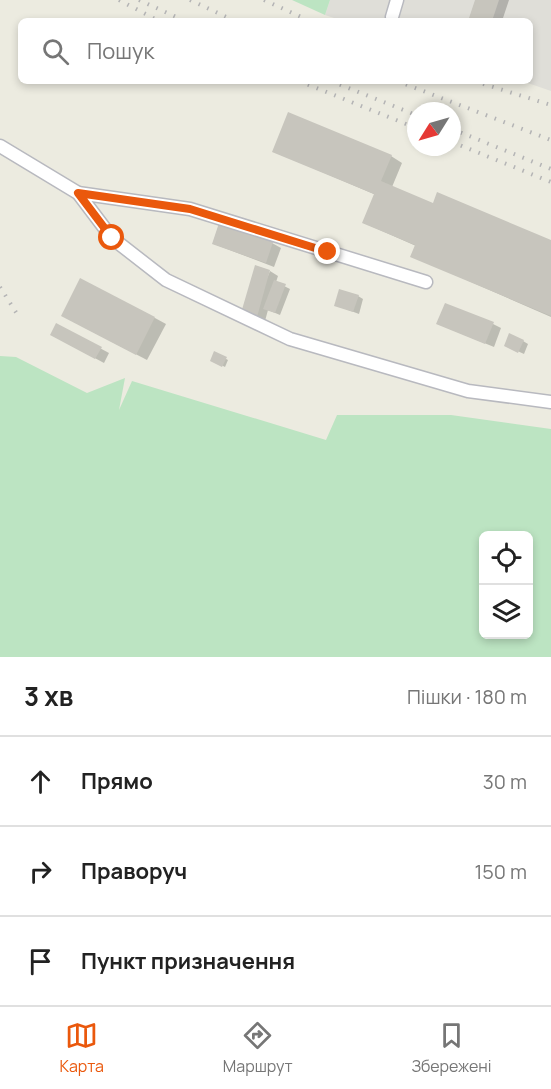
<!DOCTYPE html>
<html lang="uk">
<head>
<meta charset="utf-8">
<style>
	body { margin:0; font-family:Manrope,sans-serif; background:#f6f6f6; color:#222 }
	.controls { position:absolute; right:18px; bottom:18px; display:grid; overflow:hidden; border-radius:9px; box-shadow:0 3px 9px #0003 }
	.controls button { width:54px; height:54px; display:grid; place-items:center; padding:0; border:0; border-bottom:2px solid #e0e0e0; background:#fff; color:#222; font:30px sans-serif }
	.compass { position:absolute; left:407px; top:102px; width:54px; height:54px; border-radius:50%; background:#fff; box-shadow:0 3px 9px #0003; rotate:233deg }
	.stop { position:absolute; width:18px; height:18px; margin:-14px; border:4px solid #ea580c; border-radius:50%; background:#fff }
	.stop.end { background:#ea580c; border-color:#fff; box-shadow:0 2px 6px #0008 }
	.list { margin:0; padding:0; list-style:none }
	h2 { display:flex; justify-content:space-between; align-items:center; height:78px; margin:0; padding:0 24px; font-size:26px }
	h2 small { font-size:20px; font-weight:400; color:#767676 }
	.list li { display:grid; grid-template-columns:39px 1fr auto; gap:18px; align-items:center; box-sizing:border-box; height:90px; padding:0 24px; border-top:2px solid #e0e0e0 }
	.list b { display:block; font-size:22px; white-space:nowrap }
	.list em { font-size:20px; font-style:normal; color:#767676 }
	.icon { flex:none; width:33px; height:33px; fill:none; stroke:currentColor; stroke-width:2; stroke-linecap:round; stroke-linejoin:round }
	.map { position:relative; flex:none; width:551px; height:657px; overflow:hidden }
	.search { position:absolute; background:#fff; box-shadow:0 3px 9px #0003; left:18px; right:18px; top:18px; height:66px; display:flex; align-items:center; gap:15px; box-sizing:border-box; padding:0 21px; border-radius:9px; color:#767676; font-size:22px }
	.sheet { height:348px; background:#fff }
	nav { display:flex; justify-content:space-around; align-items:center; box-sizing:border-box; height:84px; border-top:2px solid #e0e0e0; background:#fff; font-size:16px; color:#767676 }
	nav a { display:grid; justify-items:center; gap:3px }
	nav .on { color:#ea580c }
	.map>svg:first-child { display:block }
	.industrial { fill:#dfded8 }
	.green { fill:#bce4c2; fill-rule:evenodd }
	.shadow { fill:#0003 }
	.building { fill:#c7c5bd }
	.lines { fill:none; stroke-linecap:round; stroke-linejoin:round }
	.minor-casing { stroke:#b8b9bf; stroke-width:15 }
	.minor { stroke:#fff; stroke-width:12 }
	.rail { stroke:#b4b4b5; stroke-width:4; stroke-dasharray:1.5 8; stroke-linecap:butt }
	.route { stroke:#ea580c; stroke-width:8 }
</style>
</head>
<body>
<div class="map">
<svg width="551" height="657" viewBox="0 0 551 657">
	<rect width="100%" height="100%" fill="#ecebe0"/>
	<!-- industrial -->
	<polygon class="industrial" points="330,0 551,0 551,91 522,81 530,81 530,21 343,21 325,15"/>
	<!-- green -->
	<g class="green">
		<polygon points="292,0 330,0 325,15"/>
		<path d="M0 356 16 357 87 393 125 378 119 410 132 381 326 440 337 415H451L551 429V657H0ZM484 536H528V634H484Z"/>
	</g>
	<!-- shadow -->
	<g class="shadow">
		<polygon points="476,0 509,0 502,21 469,21"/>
		<polygon points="273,151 391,156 402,163 392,187 434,205 551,242 551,317 412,256 416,246 364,223 376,195"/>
		<polygon points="272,243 281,248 274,267 214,244"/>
		<polygon points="270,271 278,276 276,282 290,289 280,315 268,310 265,321 251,317"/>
		<polygon points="358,296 363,299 359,314 335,305"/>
		<polygon points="155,318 166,324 147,360 74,322"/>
		<polygon points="438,324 493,324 501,328 494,347"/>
		<polygon points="57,325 109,353 104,363 52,335"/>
		<polygon points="523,341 528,344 524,354 511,348"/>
		<polygon points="215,353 228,360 225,367 212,360"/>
	</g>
	<!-- building -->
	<g class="building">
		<polygon points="475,0 499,0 492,21 468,21"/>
		<polygon points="288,112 392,155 381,181 433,203 437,192 551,240 551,316 410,257 415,245 362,223 374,194 272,152"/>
		<polygon points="219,223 273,242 266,263 212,244"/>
		<polygon points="255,265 270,270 257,317 241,313"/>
		<polygon points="80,278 155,317 136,355 61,316"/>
		<polygon points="274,280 286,284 275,313 263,309"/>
		<polygon points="339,289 359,295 353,312 334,306"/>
		<polygon points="445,303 494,322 485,344 436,324"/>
		<polygon points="56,323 102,347 95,359 50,335"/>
		<polygon points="509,333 524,340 518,353 504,346"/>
		<polygon points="214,351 227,357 222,367 210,361"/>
	</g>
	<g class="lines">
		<defs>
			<g id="minor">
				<polyline points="392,17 397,0"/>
				<polyline points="0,146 78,193 112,238 166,280 290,339 468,391 551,402"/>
				<polyline points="78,193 190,209 426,282"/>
			</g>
		</defs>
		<!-- minor casing -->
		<use href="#minor" class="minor-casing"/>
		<!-- minor -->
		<use href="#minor" class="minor"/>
		<!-- rail -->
		<g class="rail">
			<polyline points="119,0 159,21"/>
			<polyline points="139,0 185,21"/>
			<polyline points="190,0 235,21"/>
			<polyline points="264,0 310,21"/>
			<polyline points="299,81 416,128"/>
			<polyline points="331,81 416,115"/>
			<polyline points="397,81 551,140"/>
			<polyline points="474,81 551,105"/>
			<polyline points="452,129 551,169"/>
			<polyline points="452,142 551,182"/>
			<polyline points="0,287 19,317"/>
		</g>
	</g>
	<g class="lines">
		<!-- route -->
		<polyline class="route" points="112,238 78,193 190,209 328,252"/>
	</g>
</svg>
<div class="controls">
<button><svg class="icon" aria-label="locate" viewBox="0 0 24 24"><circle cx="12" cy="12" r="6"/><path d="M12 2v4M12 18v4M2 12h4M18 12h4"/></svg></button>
<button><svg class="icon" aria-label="layers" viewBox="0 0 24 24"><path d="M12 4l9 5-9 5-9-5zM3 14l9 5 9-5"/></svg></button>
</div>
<svg class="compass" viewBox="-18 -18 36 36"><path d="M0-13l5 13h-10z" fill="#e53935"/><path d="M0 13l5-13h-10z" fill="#767676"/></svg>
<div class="stop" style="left:112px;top:238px"></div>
<div class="stop end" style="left:328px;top:252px"></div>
<div class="search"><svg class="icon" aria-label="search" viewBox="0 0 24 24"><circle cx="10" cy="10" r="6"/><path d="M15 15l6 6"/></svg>Пошук</div>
</div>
<section class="sheet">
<h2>3 хв<small>Пішки · 180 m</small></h2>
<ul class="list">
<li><svg class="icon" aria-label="ahead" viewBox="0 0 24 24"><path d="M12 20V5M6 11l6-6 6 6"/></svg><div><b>Прямо</b></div><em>30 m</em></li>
<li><svg class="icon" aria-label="right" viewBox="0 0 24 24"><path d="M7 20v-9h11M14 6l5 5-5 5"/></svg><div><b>Праворуч</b></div><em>150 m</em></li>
<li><svg class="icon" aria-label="arrive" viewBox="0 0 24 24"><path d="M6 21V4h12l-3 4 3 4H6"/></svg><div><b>Пункт призначення</b></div></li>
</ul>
</section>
<nav>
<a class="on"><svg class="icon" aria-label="map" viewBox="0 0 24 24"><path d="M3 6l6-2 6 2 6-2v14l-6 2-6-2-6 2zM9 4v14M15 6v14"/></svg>Карта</a>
<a><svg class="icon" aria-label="directions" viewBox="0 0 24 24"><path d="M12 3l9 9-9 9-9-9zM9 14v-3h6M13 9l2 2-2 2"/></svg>Маршрут</a>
<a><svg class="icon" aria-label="saved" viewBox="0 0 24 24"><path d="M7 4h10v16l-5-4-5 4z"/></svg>Збережені</a>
</nav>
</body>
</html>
